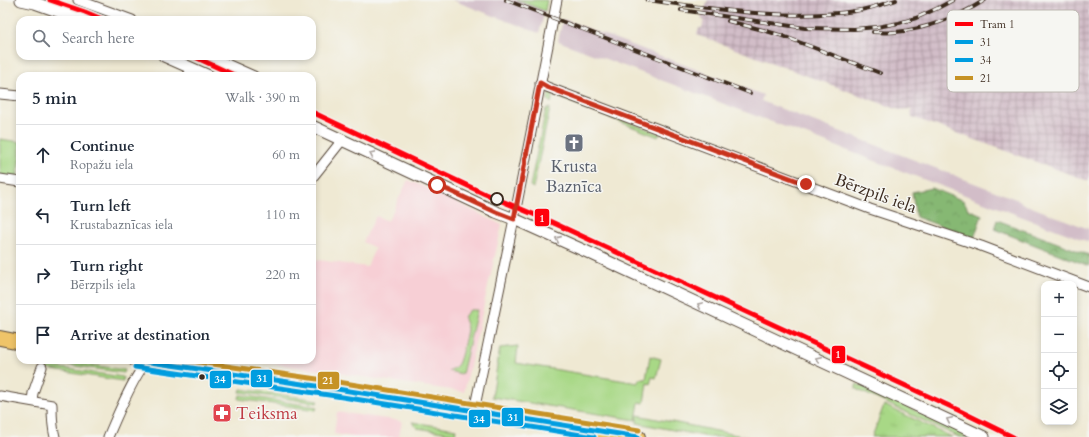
<!DOCTYPE html>
<html lang="en">
<head>
<meta charset="utf-8">
<style>
	body { margin:0; font-family:Cardo,serif; background:#f2f2f3; color:#1f2937 }
	.controls { position:absolute; right:12px; bottom:12px; display:grid; overflow:hidden; border-radius:8px; box-shadow:0 2px 6px #0003 }
	.controls button { width:36px; height:36px; display:grid; place-items:center; padding:0; border:0; border-bottom:1px solid #e0e1e3; background:#fff; color:#1f2937; font:20px sans-serif }
	.stop { position:absolute; width:12px; height:12px; margin:-9px; border:3px solid #c8321e; border-radius:50%; background:#fff }
	.stop.end { background:#c8321e; border-color:#fff; box-shadow:0 1px 4px #0008 }
	.list { margin:0; padding:0; list-style:none }
	h2 { display:flex; justify-content:space-between; align-items:center; height:52px; margin:0; padding:0 16px; font-size:17px }
	h2 small { font-size:13px; font-weight:400; color:#747a83 }
	.list li { display:grid; grid-template-columns:26px 1fr auto; gap:12px; align-items:center; box-sizing:border-box; height:60px; padding:0 16px; border-top:1px solid #e0e1e3 }
	.list b { display:block; font-size:15px; white-space:nowrap }
	.list p { margin:0; font-size:13px; white-space:nowrap; color:#747a83 }
	.list em { font-size:13px; font-style:normal; color:#747a83 }
	.icon { flex:none; width:22px; height:22px; fill:none; stroke:currentColor; stroke-width:2; stroke-linecap:round; stroke-linejoin:round }
	.map { position:relative; flex:none; width:1089px; height:437px; overflow:hidden }
	.search { position:absolute; background:#fff; box-shadow:0 2px 6px #0003; left:16px; top:16px; width:300px; height:44px; display:flex; align-items:center; gap:10px; box-sizing:border-box; padding:0 14px; border-radius:12px; color:#747a83; font-size:15px }
	.panel { position:absolute; background:#fff; box-shadow:0 2px 6px #0003; left:16px; top:72px; width:300px; height:292px; border-radius:12px }
	.map>svg:first-child { display:block }
	.built { fill:#f7cfd5 }
	.industrial { fill:url(#industrial-grid) }
	.railway { fill:#d2bdc8 }
	.green { fill:#a8d886; stroke:#728152 }
	.forest { fill:url(#forest-crowns); stroke:#607148 }
	.park { fill:url(#park-tufts); stroke:#728152 }
	.lines { fill:none; stroke-linecap:round; stroke-linejoin:round }
	.minor-casing { stroke:#564739; stroke-width:11 }
	.tertiary-casing { stroke:#564739; stroke-width:13 }
	.trunk-casing { stroke:#564739; stroke-width:16 }
	.minor { stroke:#fff; stroke-width:9 }
	.tertiary { stroke:#fff; stroke-width:11 }
	.trunk { stroke:#efc469; stroke-width:14 }
	.rail-casing { stroke:#3b2a1e; stroke-width:4 }
	.rail { stroke:#f6f6f2; stroke-width:2.5; stroke-dasharray:8; stroke-linecap:butt }
	.bus-1-casing { stroke:#f6f6f2; stroke-width:8 }
	.bus-2-casing { stroke:#f6f6f2; stroke-width:8 }
	.bus-3-casing { stroke:#f6f6f2; stroke-width:8 }
	.bus-1 { stroke:#009de0; stroke-width:5 }
	.bus-2 { stroke:#009de0; stroke-width:5 }
	.bus-3 { stroke:#c69225; stroke-width:5 }
	.tram-1-casing { stroke:#f6f6f2; stroke-width:8 }
	.tram-1 { stroke:#ff000c; stroke-width:5 }
	.oneway { stroke:#a79f9a }
	.route { stroke:#c8321e; stroke-width:5 }
	.stop-dot { fill:#f6f6f2; stroke:#3b2a1e; stroke-width:2 }
	.bus-dot { fill:#3b2a1e; stroke:#f6f6f2; stroke-width:1.5 }
	.labels { text-anchor:middle; stroke-width:3; stroke-linejoin:round; paint-order:stroke }
	.worship-label { font-size:17px; fill:#5b616d; stroke:#f6f6f2 }
	.street-label { font-size:17px; fill:#3b2a1e; stroke:#f6f6f2 }
	.health-label { font-size:17px; fill:#be3a42; stroke:#f6f6f2; text-anchor:start }
	.key { fill:#f6f6f2; stroke:#beb9b2; stroke-width:1 }
	.key-label { font-size:11px; fill:#3b2a1e }
	.line-badge { stroke:#f6f6f2; stroke-width:1.5 }
	.badge-label { font-size:11px; text-anchor:middle; font-weight:bold; fill:#fff }
</style>
</head>
<body>
<div class="map">
<svg width="1089" height="437" viewBox="0 0 1089 437">
	<defs>
		<pattern id="industrial-grid" width="8" height="8" patternUnits="userSpaceOnUse"><rect width="8" height="8" fill="#d2bdc8"/><path d="M0 4h8M4 0v8" fill="none" stroke="#ac9aa2"/></pattern>
		<pattern id="forest-crowns" width="20" height="18" patternUnits="userSpaceOnUse"><rect width="20" height="18" fill="#86b873"/><path d="M2 6a3 3 0 1 1 6 0M12 15a3 3 0 1 1 6 0" fill="none" stroke="#6f965e"/></pattern>
		<pattern id="park-tufts" width="24" height="20" patternUnits="userSpaceOnUse"><rect width="24" height="20" fill="#a8d886"/><path d="M3 7l-1-3M5 7V3M7 7l1-3M15 17l-1-3M17 17v-4M19 17l1-3" fill="none" stroke="#92ba73"/></pattern>
	</defs>
	<rect width="100%" height="100%" fill="#f6f6f2"/>
	<filter id="ink" filterUnits="userSpaceOnUse"><feTurbulence type="fractalNoise" baseFrequency=".025" numOctaves="2"/><feDisplacementMap in="SourceGraphic" scale="8" xChannelSelector="R" yChannelSelector="G"/><feConvolveMatrix kernelMatrix="1 2 1 2 8 2 1 2 1" color-interpolation-filters="sRGB"/></filter>
	<filter id="wash" filterUnits="userSpaceOnUse"><feTurbulence type="fractalNoise" baseFrequency=".012" numOctaves="4" result="noise"/><feDisplacementMap in="SourceGraphic" scale="16" xChannelSelector="R" yChannelSelector="G"/><feGaussianBlur stdDeviation="0.9" result="paint"/><feColorMatrix in="noise" values="0 0 0 0 0 0 0 0 0 0 0 0 0 0 0 0 0 1.4 0 .05"/><feComposite in="paint" operator="in"/></filter>
	<g filter="url(#wash)">
		<rect width="100%" height="100%" fill="#efe9d3"/>
		<!-- built -->
		<g class="built">
			<polygon points="408,180 436,192 502,225 464,392 250,360 312,360 312,259 367,267 375,248 363,242 376,216 388,221"/>
			<polygon points="337,412 402,421 399,437 354,437 334,434"/>
		</g>
		<!-- industrial -->
		<polygon class="industrial" points="708,0 1089,0 1089,181 912,117 911,109 899,110 697,35 699,28 702,28 704,20 701,19"/>
		<!-- railway -->
		<g class="railway">
			<polygon points="452,0 517,0 545,11 539,33"/>
			<polygon points="563,19 711,75 763,95 761,101 1021,201 1021,203 1089,229 1089,242 558,41"/>
		</g>
		<!-- green -->
		<g class="green">
			<polygon points="517,0 547,0 545,11"/>
			<polygon points="549,92 660,134 658,137 553,95 551,103 548,100"/>
			<polygon points="550,108 533,188 530,186 546,109"/>
			<polygon points="0,139 20,142 20,155 17,178 0,175"/>
			<path d="M470 310H477L462 374 448 371C453 369 455 368 458 364 461 359 466 336 467 330 467 320 459 320 470 310Z"/>
			<polygon points="518,346 516,363 638,383 639,379 646,379 650,356 661,359 656,378 652,377 650,384 647,383 644,403 639,402 636,420 492,397 500,348"/>
			<polygon points="48,360 59,360 125,370 124,373 48,362"/>
			<polygon points="47,366 123,377 123,381 46,369"/>
			<polygon points="857,384 973,437 959,437 856,389 856,386"/>
			<polygon points="241,389 318,400 317,403 240,392"/>
			<polygon points="240,395 317,407 316,410 239,399"/>
			<polygon points="637,415 747,437 709,437 637,423"/>
			<polygon points="412,422 456,429 455,434 417,428"/>
		</g>
		<!-- forest -->
		<g class="forest">
			<polygon points="932,188 964,201 968,209 982,215 974,238 916,217 912,192"/>
			<polygon points="997,220 1089,255 1089,266 994,229"/>
		</g>
		<!-- park -->
		<polygon class="park" points="884,405 952,437 872,437"/>
	</g>
	<g filter="url(#ink)">
		<g class="lines">
			<defs>
				<g id="minor">
					<polyline points="78,0 132,20"/>
					<polyline points="209,56 254,76"/>
					<polyline points="188,76 192,68"/>
					<polyline points="540,83 547,87 870,209 981,246 1089,287"/>
					<polyline points="0,94 20,96"/>
					<polyline points="312,178 339,144 341,140"/>
					<polyline points="0,179 20,182"/>
					<path d="M0 396 52 405C52 416 52 426 55 437"/>
					<polyline points="32,401 33,393 42,367"/>
					<polyline points="474,411 514,219 557,0"/>
					<path d="M108 437C114 423 138 365 150 360"/>
				</g>
				<g id="tertiary">
					<polyline points="21,0 35,3 83,20"/>
					<polyline points="164,56 209,76"/>
					<polyline points="312,126 496,212 514,219 594,255 984,437"/>
				</g>
				<g id="trunk">
					<polyline points="0,338 20,342"/>
					<polyline points="136,360 337,389 638,437"/>
				</g>
			</defs>
			<!-- minor casing -->
			<use href="#minor" class="minor-casing"/>
			<!-- tertiary casing -->
			<use href="#tertiary" class="tertiary-casing"/>
			<!-- trunk casing -->
			<use href="#trunk" class="trunk-casing"/>
			<!-- minor -->
			<use href="#minor" class="minor"/>
			<!-- tertiary -->
			<use href="#tertiary" class="tertiary"/>
			<!-- trunk -->
			<use href="#trunk" class="trunk"/>
			<defs>
				<g id="rail">
					<polyline points="506,0 750,93"/>
					<path d="M647 0C716 9 786 21 855 11 869 9 883 4 896 0"/>
					<polyline points="681,10 805,28 854,29 877,27 899,23 916,18 938,8 953,0"/>
					<polyline points="728,21 763,30 783,36 880,73"/>
					<path d="M873 32C880 32 888 33 895 32 927 29 958 17 985 0"/>
				</g>
			</defs>
			<!-- rail casing -->
			<use href="#rail" class="rail-casing"/>
			<!-- rail -->
			<use href="#rail" class="rail"/>
			<defs>
				<polyline id="bus-1" points="136,360 337,389 638,437"/>
				<polyline id="bus-2" points="135,367 336,396 594,437"/>
				<polyline id="bus-3" points="185,360 338,382 639,430"/>
			</defs>
			<!-- bus-1 casing -->
			<use href="#bus-1" class="bus-1-casing"/>
			<!-- bus-2 casing -->
			<use href="#bus-2" class="bus-2-casing"/>
			<!-- bus-3 casing -->
			<use href="#bus-3" class="bus-3-casing"/>
			<!-- bus-1 -->
			<use href="#bus-1" class="bus-1"/>
			<!-- bus-2 -->
			<use href="#bus-2" class="bus-2"/>
			<!-- bus-3 -->
			<use href="#bus-3" class="bus-3"/>
			<defs>
				<g id="tram-1">
					<polyline points="50,0 85,12 104,20"/>
					<polyline points="193,56 236,76"/>
					<polyline points="312,112 485,194 545,219 958,410 1013,437"/>
				</g>
			</defs>
			<!-- tram-1 casing -->
			<use href="#tram-1" class="tram-1-casing"/>
			<!-- tram-1 -->
			<use href="#tram-1" class="tram-1"/>
		</g>
		<!-- one-way arrows -->
		<defs><path id="oneway-chevron" d="M-2-3.5L2.5 0L-2 3.5" fill="none" stroke-width="1.6" stroke-linecap="round" stroke-linejoin="round"/></defs>
		<g class="oneway">
			<use href="#oneway-chevron" transform="translate(372 154) rotate(-155)"/>
			<use href="#oneway-chevron" transform="translate(558 239) rotate(-156)"/>
			<use href="#oneway-chevron" transform="translate(700 305) rotate(-155)"/>
			<use href="#oneway-chevron" transform="translate(818 359) rotate(-155)"/>
			<use href="#oneway-chevron" transform="translate(949 420) rotate(-155)"/>
		</g>
	</g>
	<g class="lines" filter="url(#ink)">
		<!-- route -->
		<polyline class="route" points="437,185 496,212 514,219 540,83 547,87 806,184"/>
	</g>
	<!-- icons -->
	<defs>
		<symbol id="church-square" viewBox="-11 -11 22 22"><rect x="-9" y="-9" width="18" height="18" rx="4" fill="#6b7280" stroke="#f6f6f2"/><path d="M-1.2-6h2.4v3.5h3.3v2.4h-3.3V6h-2.4V-.1h-3.3v-2.4h3.3Z" fill="#fff"/></symbol>
		<symbol id="pharmacy-square" viewBox="-11 -11 22 22"><rect x="-9" y="-9" width="18" height="18" rx="4" fill="#e0444e" stroke="#f6f6f2"/><path d="M-2-6h4v4h4v4h-4v4h-4v-4h-4v-4h4Z" fill="#fff"/></symbol>
	</defs>
	<g fill-rule="evenodd">
		<use href="#church-square" x="563" y="132" width="22" height="22"/>
		<use href="#pharmacy-square" x="211" y="402" width="22" height="22"/>
	</g>
	<!-- markers -->
	<circle class="stop-dot" cx="497" cy="199" r="6"/>
	<circle class="bus-dot" cx="202" cy="377" r="3.5"/>
	<g class="labels">
		<!-- worship labels -->
		<g class="worship-label">
			<text x="574" y="172">Krusta<tspan x="574" dy="20">Baznīca</tspan></text>
		</g>
		<!-- street labels -->
		<g class="street-label">
			<text transform="translate(876 193) rotate(20)" y="6">Bērzpils iela</text>
		</g>
		<!-- health labels -->
		<g class="health-label">
			<text x="236" y="419">Teiksma</text>
		</g>
	</g>
	<!-- legend -->
	<rect x="947" y="10" width="132" height="82" rx="6" class="key"/>
	<rect x="955" y="22" width="18" height="4" fill="#ff000c"/>
	<rect x="955" y="40" width="18" height="4" fill="#009de0"/>
	<rect x="955" y="58" width="18" height="4" fill="#009de0"/>
	<rect x="955" y="76" width="18" height="4" fill="#c69225"/>
	<g class="key-label">
		<text x="980" y="28">Tram 1</text>
		<text x="980" y="46">31</text>
		<text x="980" y="64">34</text>
		<text x="980" y="82">21</text>
	</g>
	<g class="line-badge">
		<rect x="534" y="208" width="16" height="19" rx="4" fill="#ff000c"/>
		<rect x="831" y="345" width="15" height="19" rx="4" fill="#ff000c"/>
		<rect x="250" y="369" width="23" height="19" rx="4" fill="#009de0"/>
		<rect x="209" y="370" width="23" height="19" rx="4" fill="#009de0"/>
		<rect x="317" y="371" width="23" height="19" rx="4" fill="#c69225"/>
		<rect x="501" y="407" width="23" height="20" rx="4" fill="#009de0"/>
		<rect x="468" y="409" width="23" height="19" rx="4" fill="#009de0"/>
	</g>
	<g class="badge-label">
		<text x="542" y="222">1</text>
		<text x="838" y="358">1</text>
		<text x="262" y="382">31</text>
		<text x="220" y="383">34</text>
		<text x="328" y="384">21</text>
		<text x="513" y="421">31</text>
		<text x="479" y="423">34</text>
	</g>
</svg>
<div class="controls">
<button>+</button>
<button>−</button>
<button><svg class="icon" aria-label="locate" viewBox="0 0 24 24"><circle cx="12" cy="12" r="6"/><path d="M12 2v4M12 18v4M2 12h4M18 12h4"/></svg></button>
<button><svg class="icon" aria-label="layers" viewBox="0 0 24 24"><path d="M12 4l9 5-9 5-9-5zM3 14l9 5 9-5"/></svg></button>
</div>
<div class="stop" style="left:437px;top:185px"></div>
<div class="stop end" style="left:806px;top:184px"></div>
<div class="search"><svg class="icon" aria-label="search" viewBox="0 0 24 24"><circle cx="10" cy="10" r="6"/><path d="M15 15l6 6"/></svg>Search here</div>
<section class="panel">
<h2>5 min<small>Walk · 390 m</small></h2>
<ul class="list">
<li><svg class="icon" aria-label="ahead" viewBox="0 0 24 24"><path d="M12 20V5M6 11l6-6 6 6"/></svg><div><b>Continue</b><p>Ropažu iela</p></div><em>60 m</em></li>
<li><svg class="icon" aria-label="left" viewBox="0 0 24 24"><path d="M17 20v-9H6M10 6l-5 5 5 5"/></svg><div><b>Turn left</b><p>Krustabaznīcas iela</p></div><em>110 m</em></li>
<li><svg class="icon" aria-label="right" viewBox="0 0 24 24"><path d="M7 20v-9h11M14 6l5 5-5 5"/></svg><div><b>Turn right</b><p>Bērzpils iela</p></div><em>220 m</em></li>
<li><svg class="icon" aria-label="arrive" viewBox="0 0 24 24"><path d="M6 21V4h12l-3 4 3 4H6"/></svg><div><b>Arrive at destination</b></div></li>
</ul>
</section>
</div>
</body>
</html>
